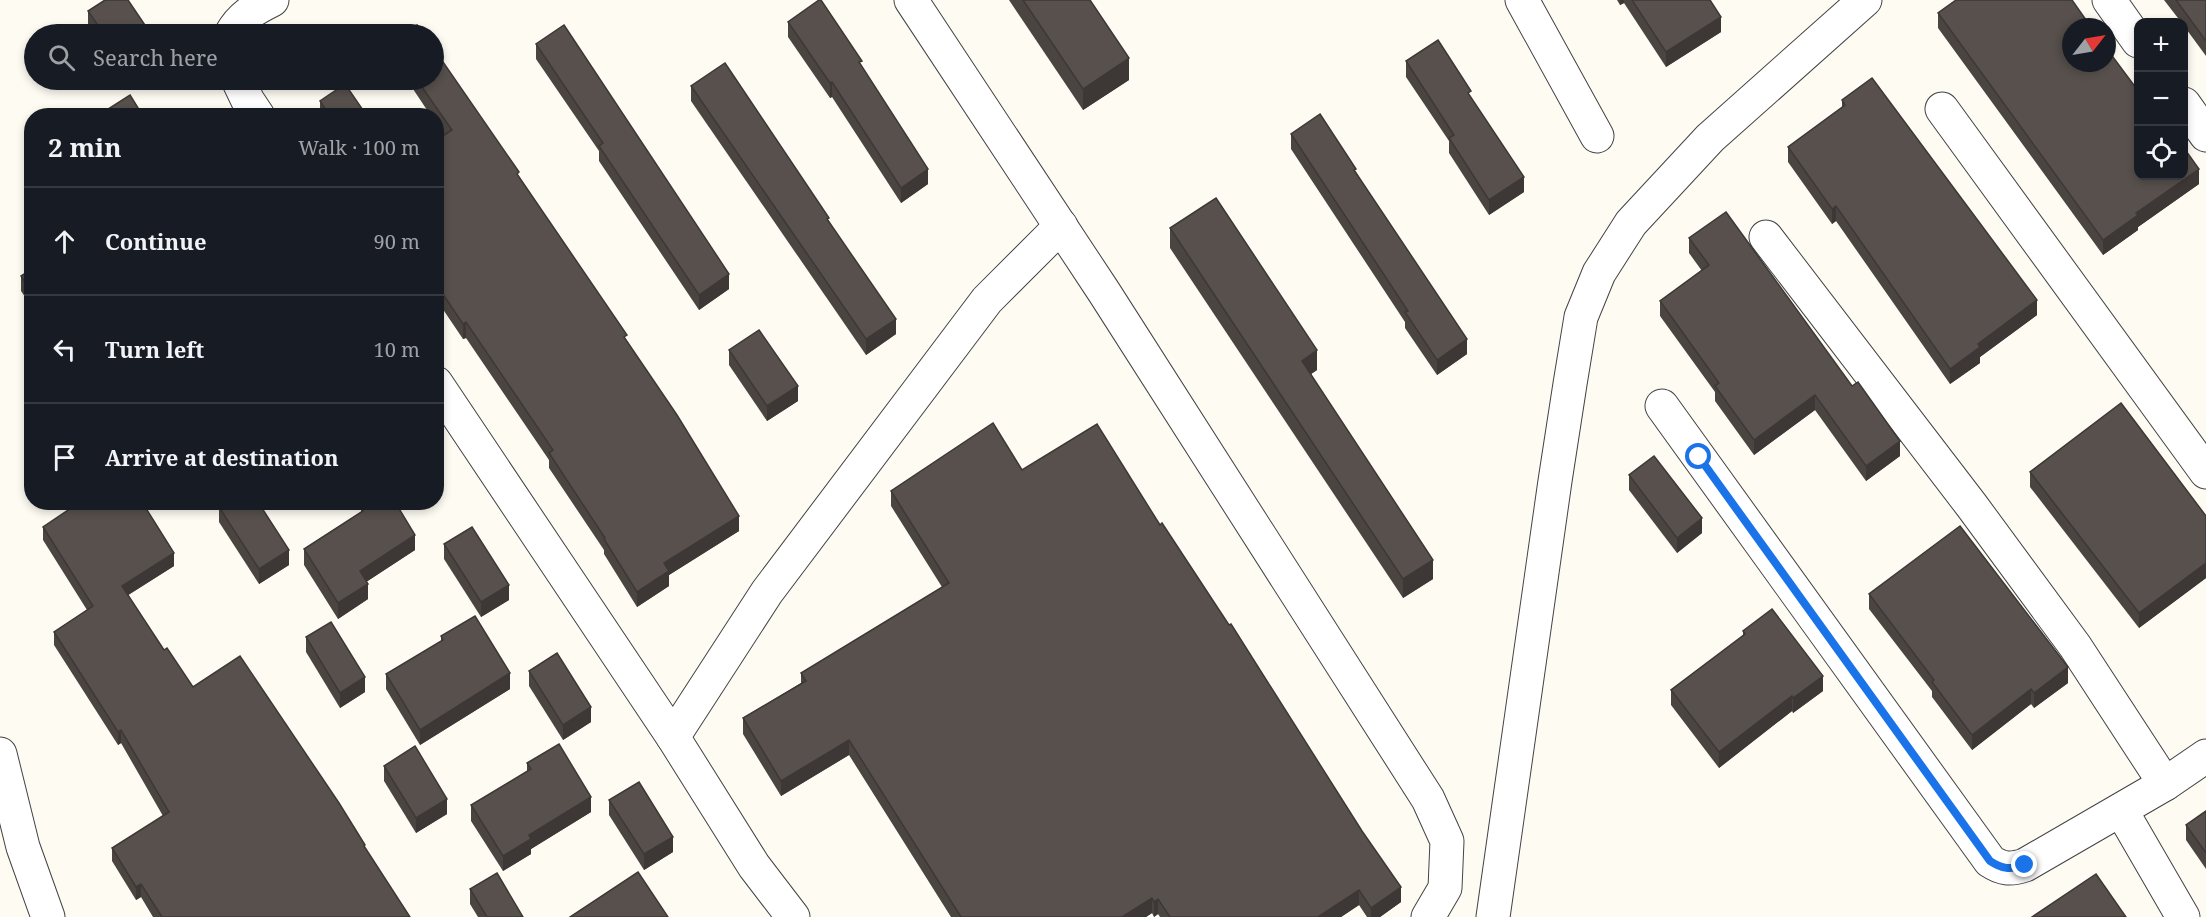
<!DOCTYPE html>
<html lang="en">
<head>
<meta charset="utf-8">
<style>
	body { margin:0; font-family:"Noto Serif",serif; background:#20242c; color:#f1f3f6 }
	.controls { position:absolute; right:18px; top:18px; display:grid; overflow:hidden; border-radius:12px; box-shadow:0 3px 9px #0003 }
	.controls button { width:54px; height:54px; display:grid; place-items:center; padding:0; border:0; border-bottom:2px solid #363941; background:#171b24; color:#f1f3f6; font:30px sans-serif }
	.compass { position:absolute; left:2062px; top:18px; width:54px; height:54px; border-radius:50%; background:#171b24; box-shadow:0 3px 9px #0003; rotate:59deg }
	.stop { position:absolute; width:18px; height:18px; margin:-14px; border:4px solid #1a73e8; border-radius:50%; background:#fff }
	.stop.end { background:#1a73e8; border-color:#fff; box-shadow:0 2px 6px #0008 }
	.list { margin:0; padding:0; list-style:none }
	h2 { display:flex; justify-content:space-between; align-items:center; height:78px; margin:0; padding:0 24px; font-size:26px }
	h2 small { font-size:20px; font-weight:400; color:#9ea1a6 }
	.list li { display:grid; grid-template-columns:39px 1fr auto; gap:18px; align-items:center; box-sizing:border-box; height:108px; padding:0 24px; border-top:2px solid #363941 }
	.list b { display:block; font-size:22px; white-space:nowrap }
	.list em { font-size:20px; font-style:normal; color:#9ea1a6 }
	.icon { flex:none; width:33px; height:33px; fill:none; stroke:currentColor; stroke-width:2; stroke-linecap:round; stroke-linejoin:round }
	.map { position:relative; flex:none; width:2206px; height:917px; overflow:hidden }
	.search { position:absolute; background:#171b24; box-shadow:0 3px 9px #0003; left:24px; top:24px; width:420px; height:66px; display:flex; align-items:center; gap:15px; box-sizing:border-box; padding:0 21px; border-radius:33px; color:#9ea1a6; font-size:22px }
	.panel { position:absolute; background:#171b24; box-shadow:0 3px 9px #0003; left:24px; top:108px; width:420px; height:402px; border-radius:24px }
	.map>svg:first-child { display:block }
	.lines { fill:none; stroke-linecap:round; stroke-linejoin:round }
	.minor-casing { stroke:#434343; stroke-width:35 }
	.minor { stroke:#fff; stroke-width:33 }
	.wall { fill:#4b4542 }
	.shaded-wall { fill:#3d3836 }
	.building { fill:#57504d; stroke:#3d3836; stroke-width:1.5 }
	.route { stroke:#1a73e8; stroke-width:8 }
</style>
</head>
<body>
<div class="map">
<svg width="2206" height="917" viewBox="0 0 2206 917">
	<rect width="100%" height="100%" fill="#fefbf3"/>
	<g class="lines">
		<defs>
			<g id="minor">
				<polyline points="911,0 1104,292 1428,799 1447,841 1445,888 1428,917"/>
				<polyline points="1522,0 1597,136"/>
				<polyline points="2109,0 2138,41"/>
				<path d="M231 34C241 16 254 9 272 0"/>
				<polyline points="238,80 248,101 258,116"/>
				<polyline points="2184,104 2206,135"/>
				<polyline points="1942,109 2206,472"/>
				<polyline points="1766,237 1972,506 2075,646 2165,784"/>
				<polyline points="436,383 673,737"/>
				<path d="M1662 406 1990 861C2002 869 2010 870 2025 865L2165 784 2206 756"/>
				<polyline points="0,754 23,847 48,917"/>
				<polyline points="2121,810 2183,917"/>
				<polyline points="793,917 754,866 673,737 767,592 987,300 1061,226"/>
				<polyline points="1493,917 1555,481 1570,384 1581,317 1599,273 1631,223 1710,138 1865,0"/>
			</g>
		</defs>
		<!-- minor casing -->
		<use href="#minor" class="minor-casing"/>
		<!-- minor -->
		<use href="#minor" class="minor"/>
	</g>
	<!-- wall -->
	<g class="wall">
		<polygon points="1009,0 1090,0 1129,80 1083,110"/>
		<polygon points="1617,0 1710,0 1721,32 1666,67 1624,3 1620,5"/>
		<polygon points="2164,0 2206,0 2206,56 2184,26 2184,22 2181,22"/>
		<polygon points="88,11 151,34 94,34 88,26"/>
		<polygon points="1938,13 2199,184 2138,227 2138,230 2103,255 1938,28"/>
		<polygon points="788,22 862,67 928,184 901,203 832,97 830,98 788,37"/>
		<polygon points="536,44 729,289 699,310 599,161 599,151 536,59"/>
		<polygon points="1406,61 1471,98 1524,192 1489,215 1449,153 1449,141 1406,77"/>
		<polygon points="407,80 434,80 519,177 627,341 739,531 669,575 669,586 637,607 604,554 604,550 549,468 549,460 466,338 463,339 436,299 436,140 445,135 436,123 436,116 431,116"/>
		<polygon points="691,86 829,221 896,334 866,355 691,101"/>
		<polygon points="1842,100 2037,315 1980,357 1980,363 1950,384 1836,221 1832,224 1788,162 1788,147 1842,108"/>
		<polygon points="320,101 367,116 324,116 320,109"/>
		<polygon points="1291,134 1356,172 1467,354 1437,375 1405,328 1405,322 1291,149"/>
		<polygon points="1170,228 1317,370 1311,374 1433,579 1403,598 1170,248"/>
		<polygon points="1689,238 1900,456 1866,481 1815,410 1754,455 1715,401 1715,392 1660,316 1660,301 1702,271 1689,253"/>
		<polygon points="32,269 32,307 21,291 21,276"/>
		<polygon points="729,350 798,401 767,421 729,365"/>
		<polygon points="1022,470 1160,525 1401,902 1380,917 1367,917 1359,905 1341,917 1160,917 1158,914 1154,917 1152,913 1146,917 951,917 849,755 781,796 743,734 743,718 801,683 801,673 942,587 891,506 891,491"/>
		<polygon points="2030,472 2206,516 2206,578 2139,628 2030,487"/>
		<polygon points="1629,475 1702,533 1677,553 1629,490"/>
		<polygon points="219,507 289,565 259,584 219,522"/>
		<polygon points="361,507 415,550 366,582 368,599 338,619 304,565 304,549 361,512"/>
		<polygon points="43,527 174,566 128,595 164,650 193,687 365,848 410,917 153,917 141,897 136,900 112,861 112,848 163,816 121,743 118,745 54,645 54,632 87,610 43,540"/>
		<polygon points="444,544 509,600 481,617 444,559"/>
		<polygon points="1869,594 2068,683 2034,708 2031,704 1972,750 1932,697 1932,691 1869,609"/>
		<polygon points="1743,631 1823,691 1793,713 1792,711 1719,768 1671,705 1671,690 1743,636"/>
		<polygon points="441,636 510,689 420,745 386,689 386,674 441,641"/>
		<polygon points="306,637 365,692 340,708 306,652"/>
		<polygon points="529,671 591,722 563,740 529,686"/>
		<polygon points="527,763 591,812 531,849 531,854 503,871 471,821 471,805 527,772"/>
		<polygon points="384,766 447,814 416,833 384,781"/>
		<polygon points="609,800 673,852 644,870 609,815"/>
		<polygon points="2206,811 2206,869 2186,840 2186,825"/>
		<polygon points="470,889 523,917 478,917 470,904"/>
	</g>
	<!-- shaded-wall -->
	<g class="shaded-wall">
		<polygon points="1620,0 1624,0 1624,3 1620,5"/>
		<polygon points="1721,17 1721,32 1666,67 1666,52"/>
		<polygon points="1129,58 1129,80 1083,110 1083,89"/>
		<polygon points="832,82 832,97 830,98 830,83"/>
		<polygon points="928,169 928,184 901,203 901,188"/>
		<polygon points="2199,169 2199,184 2138,227 2138,230 2103,255 2103,240 2136,213"/>
		<polygon points="1524,177 1524,192 1489,215 1489,200"/>
		<polygon points="1836,206 1836,221 1832,224 1832,209"/>
		<polygon points="729,274 729,289 699,310 699,295"/>
		<polygon points="2037,300 2037,315 1980,357 1980,363 1950,384 1950,369 1978,344"/>
		<polygon points="896,319 896,334 866,355 866,339"/>
		<polygon points="466,322 466,338 463,339 463,324"/>
		<polygon points="1467,339 1467,354 1437,375 1437,360"/>
		<polygon points="1317,350 1317,370 1302,380 1302,361"/>
		<polygon points="798,386 798,401 767,421 767,406"/>
		<polygon points="1815,395 1815,410 1754,455 1754,440"/>
		<polygon points="1900,441 1900,456 1866,481 1866,466"/>
		<polygon points="739,516 739,531 669,575 669,586 637,607 637,592 664,563"/>
		<polygon points="1702,518 1702,533 1677,553 1677,538"/>
		<polygon points="415,535 415,550 360,586 360,571"/>
		<polygon points="289,550 289,565 259,584 259,569"/>
		<polygon points="174,553 174,566 122,599 122,586"/>
		<polygon points="1433,560 1433,579 1403,598 1403,579"/>
		<polygon points="2206,563 2206,578 2139,628 2139,613"/>
		<polygon points="368,584 368,599 338,619 338,603"/>
		<polygon points="509,585 509,600 481,617 481,602"/>
		<polygon points="2068,667 2068,683 2034,708 2034,693"/>
		<polygon points="510,673 510,689 420,745 420,730"/>
		<polygon points="1823,676 1823,691 1793,713 1793,698"/>
		<polygon points="365,677 365,692 340,708 340,693"/>
		<polygon points="2031,689 2031,704 1972,750 1972,735"/>
		<polygon points="1792,696 1792,711 1719,768 1719,752"/>
		<polygon points="591,707 591,722 563,740 563,725"/>
		<polygon points="121,730 121,743 118,745 118,732"/>
		<polygon points="849,740 849,755 781,796 781,781"/>
		<polygon points="591,797 591,812 531,849 531,854 503,871 503,856 529,835"/>
		<polygon points="447,799 447,814 416,833 416,818"/>
		<polygon points="673,837 673,852 644,870 644,854"/>
		<polygon points="141,884 141,897 136,900 136,887"/>
		<polygon points="1401,887 1401,902 1380,917 1371,917 1371,908"/>
		<polygon points="1359,890 1359,905 1341,917 1318,917"/>
		<polygon points="1152,898 1152,913 1146,917 1122,917"/>
		<polygon points="1158,899 1158,914 1154,917 1154,902"/>
	</g>
	<!-- building -->
	<g class="building">
		<polygon points="105,0 128,0 151,34 104,34 88,11"/>
		<polygon points="819,0 821,0 862,61 859,62 928,169 901,188 832,82 830,83 788,22"/>
		<polygon points="1023,0 1090,0 1129,58 1083,89"/>
		<polygon points="1632,0 1710,0 1721,17 1666,52"/>
		<polygon points="1956,0 2072,0 2091,27 2071,27 2071,63 2107,63 2107,49 2139,92 2139,176 2184,176 2184,148 2199,169 2136,213 2138,215 2103,240 1938,13"/>
		<polygon points="2176,0 2206,0 2206,41"/>
		<polygon points="417,25 424,34 403,34"/>
		<polygon points="564,25 729,274 699,295 599,146 603,143 536,44"/>
		<polygon points="1438,40 1471,91 1468,93 1524,177 1489,200 1449,138 1454,135 1406,61"/>
		<polygon points="434,49 519,172 517,174 627,335 624,337 677,415 739,516 664,563 669,571 637,592 604,539 605,538 549,453 553,450 466,322 463,324 436,284 436,140 452,130 417,80 434,80"/>
		<polygon points="725,63 829,218 827,219 896,319 866,339 691,86"/>
		<polygon points="1872,78 2037,300 1978,344 1980,347 1950,369 1836,206 1832,209 1788,147 1845,105 1842,100"/>
		<polygon points="345,84 367,116 330,116 320,101"/>
		<polygon points="130,95 143,116 104,116 102,113"/>
		<polygon points="1320,114 1356,169 1354,170 1467,339 1437,360 1405,312 1408,311 1291,134"/>
		<polygon points="1216,198 1317,350 1302,361 1433,560 1403,579 1170,228"/>
		<polygon points="1726,212 1852,386 1858,382 1900,441 1866,466 1815,395 1754,440 1715,386 1719,383 1660,301 1709,265 1689,238"/>
		<polygon points="32,269 32,292 21,276"/>
		<polygon points="759,330 798,386 767,406 729,350"/>
		<polygon points="2121,403 2206,516 2206,563 2139,613 2030,472"/>
		<polygon points="993,423 1022,470 1097,424 1160,525 1162,523 1229,625 1231,624 1362,831 1401,887 1371,908 1359,890 1318,917 1170,917 1158,899 1154,902 1152,898 1122,917 961,917 849,740 781,781 743,718 806,681 801,673 949,583 891,491"/>
		<polygon points="1654,456 1702,518 1677,538 1629,475"/>
		<polygon points="80,502 142,502 174,553 122,586 164,650 167,648 193,687 240,656 339,803 365,845 364,846 410,917 162,917 141,884 136,887 112,848 169,812 121,730 118,732 54,632 93,606 43,527"/>
		<polygon points="226,502 258,502 289,550 259,569 219,507"/>
		<polygon points="368,502 395,502 415,535 360,571 368,584 338,603 304,549 363,511 361,507"/>
		<polygon points="1960,526 2068,667 2034,693 2031,689 1972,735 1932,682 1934,680 1869,594"/>
		<polygon points="472,527 509,585 481,602 444,544"/>
		<polygon points="1772,609 1823,676 1793,698 1792,696 1719,752 1671,690 1745,634 1743,631"/>
		<polygon points="475,616 510,673 420,730 386,674 443,640 441,636"/>
		<polygon points="331,622 365,677 340,693 306,637"/>
		<polygon points="557,653 591,707 563,725 529,671"/>
		<polygon points="559,744 591,797 529,835 531,839 503,856 471,805 531,769 527,763"/>
		<polygon points="415,746 447,799 416,818 384,766"/>
		<polygon points="639,782 673,837 644,854 609,800"/>
		<polygon points="2206,811 2206,853 2186,825"/>
		<polygon points="638,872 668,917 570,917"/>
		<polygon points="497,873 523,917 487,917 470,889"/>
		<polygon points="2096,874 2126,917 2032,917"/>
	</g>
	<g class="lines">
		<!-- route -->
		<path class="route" d="M1699 457 1990 861C2002 869 2010 870 2025 865"/>
	</g>
</svg>
<div class="controls">
<button>+</button>
<button>−</button>
<button><svg class="icon" aria-label="locate" viewBox="0 0 24 24"><circle cx="12" cy="12" r="6"/><path d="M12 2v4M12 18v4M2 12h4M18 12h4"/></svg></button>
</div>
<svg class="compass" viewBox="-18 -18 36 36"><path d="M0-13l5 13h-10z" fill="#e53935"/><path d="M0 13l5-13h-10z" fill="#9ea1a6"/></svg>
<div class="stop" style="left:1699px;top:457px"></div>
<div class="stop end" style="left:2025px;top:865px"></div>
<div class="search"><svg class="icon" aria-label="search" viewBox="0 0 24 24"><circle cx="10" cy="10" r="6"/><path d="M15 15l6 6"/></svg>Search here</div>
<section class="panel">
<h2>2 min<small>Walk · 100 m</small></h2>
<ul class="list">
<li><svg class="icon" aria-label="ahead" viewBox="0 0 24 24"><path d="M12 20V5M6 11l6-6 6 6"/></svg><div><b>Continue</b></div><em>90 m</em></li>
<li><svg class="icon" aria-label="left" viewBox="0 0 24 24"><path d="M17 20v-9H6M10 6l-5 5 5 5"/></svg><div><b>Turn left</b></div><em>10 m</em></li>
<li><svg class="icon" aria-label="arrive" viewBox="0 0 24 24"><path d="M6 21V4h12l-3 4 3 4H6"/></svg><div><b>Arrive at destination</b></div></li>
</ul>
</section>
</div>
</body>
</html>
